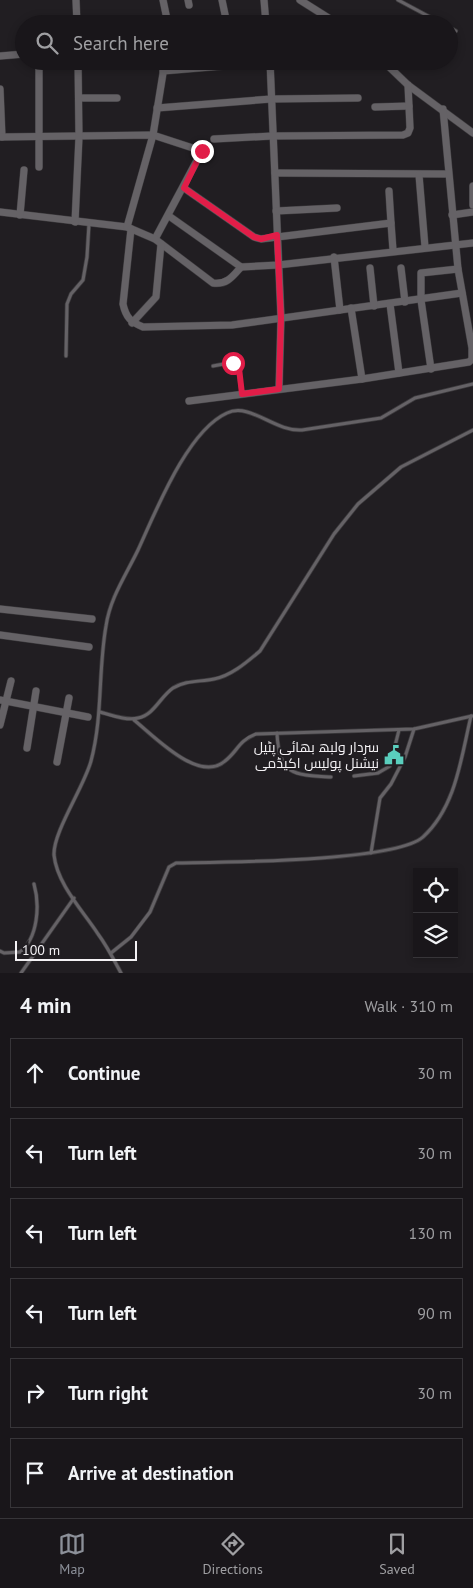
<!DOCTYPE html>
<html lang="en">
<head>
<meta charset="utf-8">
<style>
	body { margin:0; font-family:"PT Sans",Cairo,sans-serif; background:#221f23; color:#f1f3f6 }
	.controls { position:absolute; right:15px; bottom:15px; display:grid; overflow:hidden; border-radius:0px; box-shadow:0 2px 8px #0003 }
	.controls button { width:45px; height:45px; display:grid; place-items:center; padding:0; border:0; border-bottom:1px solid #373539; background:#19161a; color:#f1f3f6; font:25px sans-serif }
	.scale { position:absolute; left:15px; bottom:12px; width:122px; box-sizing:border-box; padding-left:5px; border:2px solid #f4f2f5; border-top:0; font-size:14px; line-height:18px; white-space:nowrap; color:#f4f2f5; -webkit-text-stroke:4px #211e22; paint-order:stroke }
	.stop { position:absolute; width:15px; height:15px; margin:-11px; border:4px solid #e11d48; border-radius:50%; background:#fff }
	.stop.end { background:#e11d48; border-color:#fff; box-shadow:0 1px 5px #0008 }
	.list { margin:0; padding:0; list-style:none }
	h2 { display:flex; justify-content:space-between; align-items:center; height:65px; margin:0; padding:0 20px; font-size:21px }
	h2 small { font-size:16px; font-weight:400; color:#9f9fa2 }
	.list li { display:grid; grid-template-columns:32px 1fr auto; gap:15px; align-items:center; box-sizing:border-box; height:70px; margin:0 10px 10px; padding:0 10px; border:1px solid #373539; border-radius:0px }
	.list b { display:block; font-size:19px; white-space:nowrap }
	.list em { font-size:16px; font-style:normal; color:#9f9fa2 }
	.icon { flex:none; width:28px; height:28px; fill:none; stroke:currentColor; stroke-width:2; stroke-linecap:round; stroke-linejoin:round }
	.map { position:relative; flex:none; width:473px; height:973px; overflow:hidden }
	.search { position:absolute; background:#19161a; box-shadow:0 2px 8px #0003; left:15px; right:15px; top:15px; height:55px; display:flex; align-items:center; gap:12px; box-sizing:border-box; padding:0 18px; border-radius:28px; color:#9f9fa2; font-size:19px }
	.sheet { height:545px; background:#19161a }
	nav { display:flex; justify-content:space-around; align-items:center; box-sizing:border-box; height:70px; border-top:1px solid #373539; background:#19161a; font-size:14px; color:#9f9fa2 }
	nav a { display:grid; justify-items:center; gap:2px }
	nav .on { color:#8c9099 }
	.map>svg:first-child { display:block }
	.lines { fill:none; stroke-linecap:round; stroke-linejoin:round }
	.lane-casing { stroke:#3d3b3e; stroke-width:4.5 }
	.street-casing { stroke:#3d3b3e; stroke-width:8 }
	.lane { stroke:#656266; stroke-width:3 }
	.street { stroke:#656266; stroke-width:7 }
	.route { stroke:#e11d48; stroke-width:6 }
	.labels { text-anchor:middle; stroke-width:4; stroke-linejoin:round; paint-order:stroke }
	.poi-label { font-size:14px; fill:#f4f2f5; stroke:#211e22; text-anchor:end }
</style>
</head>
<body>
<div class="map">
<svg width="473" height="973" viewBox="0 0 473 973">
	<rect width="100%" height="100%" fill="#211e22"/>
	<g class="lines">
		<defs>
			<g id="lane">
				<polyline points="398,0 443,24"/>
				<polyline points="449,27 456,31"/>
				<polyline points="66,356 67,304 71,294 83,280 87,257 89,224"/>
				<polyline points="213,366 229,363 237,364 242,394"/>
				<path d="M100 712C111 715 127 721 138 718 154 715 160 697 173 688 186 680 200 682 214 679 231 676 247 662 260 651L334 534 358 504 401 467 473 430"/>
				<path d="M134 720C154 736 199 784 225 761 238 751 238 741 256 734L414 729 472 716"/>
				<path d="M277 733C279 775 293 775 331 777"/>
				<polyline points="354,776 378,773 390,766 399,730"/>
				<polyline points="371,853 380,798 391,784 405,757 414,729"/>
				<path d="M0 951 4 953 20 952C38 938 40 905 34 884"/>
				<path d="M111 953 131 937 150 912 169 867 176 863C221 862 395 862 423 837 456 807 461 758 471 716"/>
				<polyline points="21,973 74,898"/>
				<path d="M121 973C114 960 107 946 98 934 83 911 57 884 54 855 53 832 84 787 91 761 103 716 98 671 106 626 110 598 126 575 138 550 156 511 187 431 227 413 250 402 275 432 302 430L381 418 415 398 473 384"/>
			</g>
			<g id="street">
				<polyline points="76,0 77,24"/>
				<polyline points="163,0 168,24"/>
				<polyline points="188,0 189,5"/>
				<polyline points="222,0 227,24"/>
				<polyline points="264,0 266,24"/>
				<polyline points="300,0 338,24"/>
				<polyline points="0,56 24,54"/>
				<polyline points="39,61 39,167"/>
				<polyline points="270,61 281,318 279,389"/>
				<polyline points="383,61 408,85 473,133"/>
				<polyline points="163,71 282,61"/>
				<polyline points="0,89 2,137"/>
				<polyline points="79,98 117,98"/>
				<polyline points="375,107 409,106"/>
				<polyline points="157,108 271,99 358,98"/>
				<polyline points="0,137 153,135 202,151 155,239"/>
				<polyline points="214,139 272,136 403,135 408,133 410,128 408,85"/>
				<polyline points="275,173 448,174"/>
				<polyline points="419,175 425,247"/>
				<polyline points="473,186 473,205"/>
				<polyline points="184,188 254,237 261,239 391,223 393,250"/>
				<polyline points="389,191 391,223"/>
				<polyline points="276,211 337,208"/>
				<path d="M0 212 127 227 155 239 213 283C227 285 233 276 241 267"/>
				<polyline points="20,215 24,170"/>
				<polyline points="452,215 473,212"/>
				<polyline points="169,216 241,267 278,265 473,243"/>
				<polyline points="75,222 79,137 78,61"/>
				<polyline points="127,227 153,135 165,61"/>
				<path d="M131 229 123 304C126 318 131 322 143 327L232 325 462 293"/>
				<polyline points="334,257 340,310"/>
				<polyline points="370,268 374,306"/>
				<polyline points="401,268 405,302"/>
				<polyline points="390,304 399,373"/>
				<polyline points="351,308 362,379"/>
				<polyline points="132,323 156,297 161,244"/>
				<polyline points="431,369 421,300 421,273 458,269"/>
				<polyline points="189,401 362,379 469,362 472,359 472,348 458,269 443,109"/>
				<polyline points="0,609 92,619"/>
				<polyline points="0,635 89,647"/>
				<polyline points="0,700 88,717"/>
				<polyline points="0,725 11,681"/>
				<polyline points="27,748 36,691"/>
				<polyline points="57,762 69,698"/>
			</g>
		</defs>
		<!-- lane casing -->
		<use href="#lane" class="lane-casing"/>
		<!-- street casing -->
		<use href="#street" class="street-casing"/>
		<!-- lane -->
		<use href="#lane" class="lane"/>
		<!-- street -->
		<use href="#street" class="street"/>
	</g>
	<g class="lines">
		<!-- route -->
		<polyline class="route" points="202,151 184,188 254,237 261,239 277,235 281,318 279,389 242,394 239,368 233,363"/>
	</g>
	<!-- icons -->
	<defs>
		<symbol id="civic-bare" viewBox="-9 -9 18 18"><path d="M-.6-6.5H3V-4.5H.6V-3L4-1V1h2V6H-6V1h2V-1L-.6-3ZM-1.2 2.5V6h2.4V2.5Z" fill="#5acebd" stroke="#211e22" stroke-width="2.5" paint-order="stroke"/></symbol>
	</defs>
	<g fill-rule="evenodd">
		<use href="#civic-bare" x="380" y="741" width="28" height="28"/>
	</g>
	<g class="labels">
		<!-- poi labels -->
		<g class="poi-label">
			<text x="379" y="752">سردار ولبھ بھائی پٹیل<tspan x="379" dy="16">نیشنل پولیس اکیڈمی</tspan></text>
		</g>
	</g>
</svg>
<div class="controls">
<button><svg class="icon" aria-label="locate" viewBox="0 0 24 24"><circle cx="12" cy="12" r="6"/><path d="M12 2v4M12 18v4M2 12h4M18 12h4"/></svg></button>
<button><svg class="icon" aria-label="layers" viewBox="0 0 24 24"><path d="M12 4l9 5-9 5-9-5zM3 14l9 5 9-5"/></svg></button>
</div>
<div class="scale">100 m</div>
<div class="stop" style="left:233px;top:363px"></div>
<div class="stop end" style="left:202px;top:151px"></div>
<div class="search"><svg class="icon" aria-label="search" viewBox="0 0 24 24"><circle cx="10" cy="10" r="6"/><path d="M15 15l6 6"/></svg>Search here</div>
</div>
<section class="sheet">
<h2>4 min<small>Walk · 310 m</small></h2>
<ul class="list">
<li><svg class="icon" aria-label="ahead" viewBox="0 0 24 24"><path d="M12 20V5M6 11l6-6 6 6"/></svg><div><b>Continue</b></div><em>30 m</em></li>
<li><svg class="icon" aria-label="left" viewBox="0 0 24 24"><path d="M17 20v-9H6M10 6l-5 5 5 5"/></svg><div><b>Turn left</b></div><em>30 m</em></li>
<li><svg class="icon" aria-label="left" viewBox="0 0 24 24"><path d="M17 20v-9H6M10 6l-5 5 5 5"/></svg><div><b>Turn left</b></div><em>130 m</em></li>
<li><svg class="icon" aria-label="left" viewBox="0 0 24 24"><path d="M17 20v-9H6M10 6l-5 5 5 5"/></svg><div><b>Turn left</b></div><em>90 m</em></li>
<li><svg class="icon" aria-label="right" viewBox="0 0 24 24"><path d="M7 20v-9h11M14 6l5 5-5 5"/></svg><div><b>Turn right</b></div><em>30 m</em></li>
<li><svg class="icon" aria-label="arrive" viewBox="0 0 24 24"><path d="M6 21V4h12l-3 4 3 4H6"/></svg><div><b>Arrive at destination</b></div></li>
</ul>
</section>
<nav>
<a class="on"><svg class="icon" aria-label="map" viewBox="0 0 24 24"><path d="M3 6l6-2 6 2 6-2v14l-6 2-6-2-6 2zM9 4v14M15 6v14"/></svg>Map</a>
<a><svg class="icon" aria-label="directions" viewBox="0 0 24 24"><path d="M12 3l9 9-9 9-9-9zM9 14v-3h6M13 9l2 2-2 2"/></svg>Directions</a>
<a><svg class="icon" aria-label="saved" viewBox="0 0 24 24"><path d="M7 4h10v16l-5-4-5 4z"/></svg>Saved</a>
</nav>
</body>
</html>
